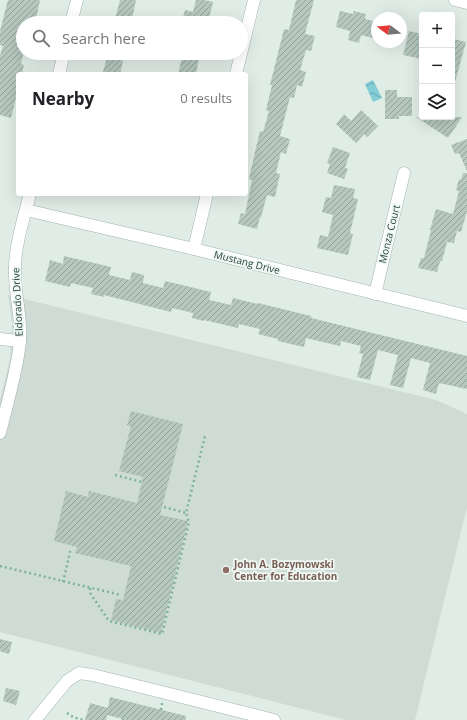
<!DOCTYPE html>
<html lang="en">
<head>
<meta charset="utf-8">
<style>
	body { margin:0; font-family:"Open Sans",sans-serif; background:#f2f2f2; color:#202124 }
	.controls { position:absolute; right:12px; top:12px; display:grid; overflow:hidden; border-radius:4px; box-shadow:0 4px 16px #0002 }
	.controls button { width:36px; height:36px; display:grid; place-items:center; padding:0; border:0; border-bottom:1px solid #e0e0e0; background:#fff; color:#202124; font:20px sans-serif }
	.compass { position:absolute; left:371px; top:12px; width:36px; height:36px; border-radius:50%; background:#fff; box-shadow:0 4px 16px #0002; rotate:286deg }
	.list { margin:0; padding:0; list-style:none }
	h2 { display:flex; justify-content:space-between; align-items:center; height:52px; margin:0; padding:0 16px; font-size:17px }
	h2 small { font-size:13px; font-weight:400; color:#757577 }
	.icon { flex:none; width:22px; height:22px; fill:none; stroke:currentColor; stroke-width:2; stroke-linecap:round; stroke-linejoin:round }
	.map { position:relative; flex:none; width:467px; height:720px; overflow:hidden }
	.search { position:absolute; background:#fff; box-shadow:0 4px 16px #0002; left:16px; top:16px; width:232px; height:44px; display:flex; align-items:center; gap:10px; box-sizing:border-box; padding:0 14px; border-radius:22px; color:#757577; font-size:15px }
	.panel { position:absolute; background:#fff; box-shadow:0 4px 16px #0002; left:16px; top:72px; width:232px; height:124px; border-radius:4px }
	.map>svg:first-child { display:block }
	.built { fill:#cedcd5 }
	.water { fill:url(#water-waves) }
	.building { fill:url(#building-hatch) }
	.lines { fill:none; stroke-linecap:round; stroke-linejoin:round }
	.minor-casing { stroke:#a2b4ad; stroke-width:13 }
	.path { stroke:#7eb29f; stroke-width:2.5; stroke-dasharray:2 3; stroke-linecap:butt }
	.minor { stroke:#fff; stroke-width:12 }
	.education-dot { fill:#8d6e63; stroke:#f0f8f4; stroke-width:1.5 }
	.labels { text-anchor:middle; stroke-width:3.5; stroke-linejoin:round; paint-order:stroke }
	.street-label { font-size:10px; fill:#1f3d34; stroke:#f0f8f4 }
	.education-label { font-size:10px; font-weight:bold; fill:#785e54; stroke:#f0f8f4; text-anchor:start }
</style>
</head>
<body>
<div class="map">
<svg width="467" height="720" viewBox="0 0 467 720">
	<defs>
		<pattern id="water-waves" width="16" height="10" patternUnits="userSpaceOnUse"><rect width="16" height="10" fill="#83cdd6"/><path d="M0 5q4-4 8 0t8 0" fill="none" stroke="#6ba8ae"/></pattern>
		<pattern id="building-hatch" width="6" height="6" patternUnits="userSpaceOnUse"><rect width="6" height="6" fill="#b5c7bf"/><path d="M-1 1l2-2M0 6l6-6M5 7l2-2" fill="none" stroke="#93a39c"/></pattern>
	</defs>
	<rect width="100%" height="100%" fill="#e0ece6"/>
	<!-- built -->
	<polygon class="built" points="8,295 436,400 467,414 467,507 415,720 346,720 0,632 0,399 10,359 12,324"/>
	<!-- water -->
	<polygon class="water" points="373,80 382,98 373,102 365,84"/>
	<!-- building -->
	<g class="building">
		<polygon points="8,0 40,0 36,19 32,17 30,23 23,23 23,56 21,64 24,65 22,74 18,74 18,89 11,118 0,115 0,56 3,46 0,45 0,31"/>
		<polygon points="120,0 136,0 131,23 114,23"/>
		<polygon points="196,0 204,0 213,2 208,23 190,23 182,21 185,10 193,12"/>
		<polygon points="296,0 314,0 305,34 315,36 311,51 306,50 300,70 306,72 302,87 297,85 294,98 290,97 280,136 290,139 286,154 281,152 276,173 280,174 275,197 267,195 261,217 260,217 257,229 238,224 241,213 245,214 252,180 249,179 255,152 260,131 263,132 269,111 266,110 272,85 270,85 284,29 289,30"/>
		<polygon points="340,11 353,14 354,11 366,14 365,19 377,22 377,39 361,35 359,43 348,40 350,31 336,27"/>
		<polygon points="409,31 422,34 422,59 403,55"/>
		<polygon points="454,39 466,42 455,82 452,81 452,45"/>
		<polygon points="108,53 123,53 122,60 123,61 120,74 110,74 103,72"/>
		<polygon points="183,53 200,53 196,74 178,74"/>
		<polygon points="385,90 397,90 397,97 412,97 412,116 399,116 399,119 385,119"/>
		<polygon points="361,110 378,126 367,137 364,134 356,143 336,124 344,114 351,121"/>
		<polygon points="416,117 462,117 448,138"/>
		<polygon points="467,139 467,171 459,153 455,154 451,145"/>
		<polygon points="333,147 350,153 345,168 348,169 344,179 327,173 330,164 327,163"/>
		<polygon points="463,173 467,173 467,211 461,232 457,231 454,243 447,242 442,261 440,261 437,272 418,268 421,258 424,258 431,230 430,230 436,209 453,214 459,191 456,190 459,179 461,180"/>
		<polygon points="334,185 355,189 353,198 358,199 350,233 353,234 348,255 317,248 320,235 328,237 333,215 322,212 326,197 331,198"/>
		<polygon points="64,256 111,267 109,275 130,280 132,272 144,275 143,283 163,288 165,281 211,292 209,300 231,305 233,298 257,304 258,303 311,316 311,318 467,356 467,389 439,383 436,394 423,390 430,363 411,358 403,388 390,385 398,355 378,350 370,380 357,377 363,354 359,353 361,346 341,341 340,346 306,338 304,347 278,341 278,339 258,334 260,329 239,324 238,328 204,320 204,321 192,318 193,313 172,308 171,312 104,295 104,297 91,294 93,288 71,283 70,287 45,281 50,260 63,264"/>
		<polygon points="131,411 183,424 160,515 188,521 161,633 111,620 116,599 123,600 131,566 75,553 77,547 54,541 66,491 88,497 89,491 137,503 143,477 119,471 131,426 127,425"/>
		<polygon points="0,639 12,642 9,654 0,651"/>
		<polygon points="6,688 20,691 16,705 3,701"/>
		<polygon points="110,697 186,716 186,720 127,720 107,715 106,720 85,720 90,703 108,708"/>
	</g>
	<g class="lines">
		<defs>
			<g id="minor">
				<polyline points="455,0 467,3"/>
				<polyline points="71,23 77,0"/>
				<polyline points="59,74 64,53"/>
				<polyline points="236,74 254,0"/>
				<polyline points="26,210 194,249 467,316"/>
				<polyline points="194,249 207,194"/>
				<polyline points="375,294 404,173"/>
				<polyline points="0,339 20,341"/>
				<path d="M0 433C7 403 17 372 20 341 22 317 14 293 15 268 15 245 24 217 30 194"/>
				<polyline points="35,720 67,681 79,673 93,675 274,720"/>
			</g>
		</defs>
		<!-- minor casing -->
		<use href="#minor" class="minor-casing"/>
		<!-- path -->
		<g class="path">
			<polyline points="115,475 142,482"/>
			<polyline points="164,507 186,513"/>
			<polyline points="0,566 121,595"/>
			<polyline points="63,582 71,548"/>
			<polyline points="90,588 90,593 109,621 162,634 189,522 186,513 205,436"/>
			<polyline points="161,710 162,703"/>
			<polyline points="67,713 73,717 83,720"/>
			<polyline points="123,720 123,719"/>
		</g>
		<!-- minor -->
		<use href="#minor" class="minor"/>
	</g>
	<!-- markers -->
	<circle class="education-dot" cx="226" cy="570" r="4"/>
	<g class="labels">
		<!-- street labels -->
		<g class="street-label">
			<text transform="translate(389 234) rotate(-76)" y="4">Monza Court</text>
			<text transform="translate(247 262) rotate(14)" y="4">Mustang Drive</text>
			<text transform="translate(17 302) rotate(-93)" y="4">Eldorado Drive</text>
		</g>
		<!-- education labels -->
		<g class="education-label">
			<text x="234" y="568">John A. Bozymowski<tspan x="234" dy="12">Center for Education</tspan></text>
		</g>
	</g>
</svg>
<div class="controls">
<button>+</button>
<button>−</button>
<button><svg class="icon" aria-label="layers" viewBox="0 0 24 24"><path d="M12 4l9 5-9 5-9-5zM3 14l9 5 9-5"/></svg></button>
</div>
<svg class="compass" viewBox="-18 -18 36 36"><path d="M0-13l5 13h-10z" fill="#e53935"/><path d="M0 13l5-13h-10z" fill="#757577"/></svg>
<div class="search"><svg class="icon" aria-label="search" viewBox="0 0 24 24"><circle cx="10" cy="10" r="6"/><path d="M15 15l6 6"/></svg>Search here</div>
<section class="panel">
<h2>Nearby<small>0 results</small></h2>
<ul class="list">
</ul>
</section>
</div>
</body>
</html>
